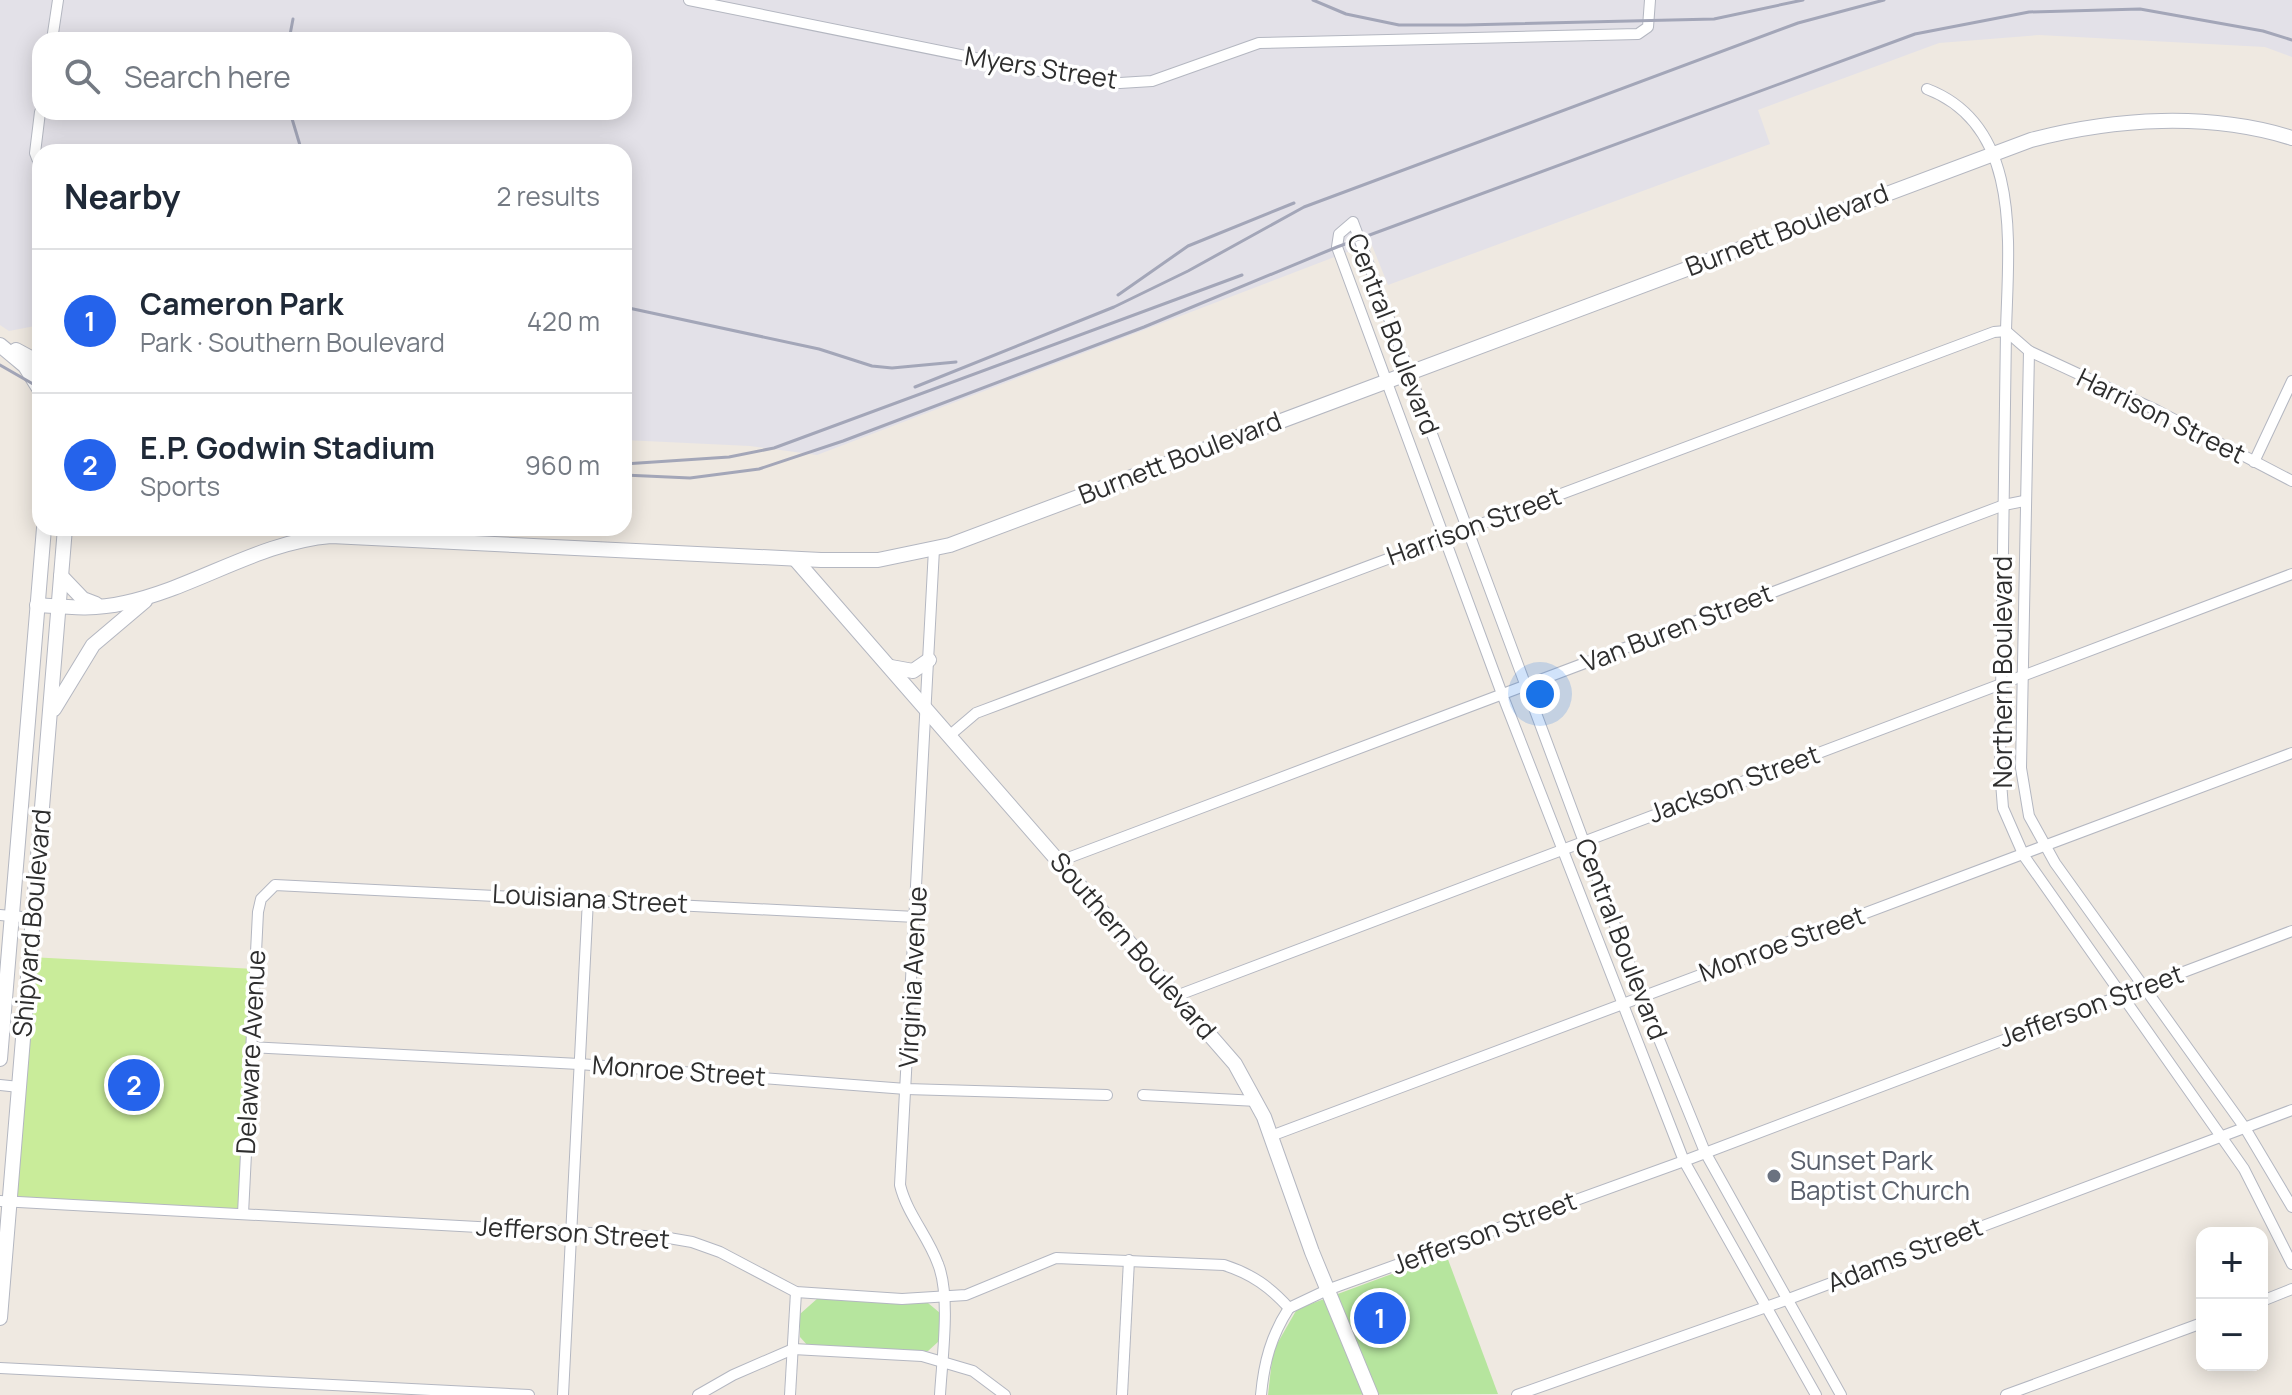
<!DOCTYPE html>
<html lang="en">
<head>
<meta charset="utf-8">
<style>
	body { margin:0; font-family:Manrope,sans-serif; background:#f2f2f3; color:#1f2937 }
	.controls { position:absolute; right:24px; bottom:24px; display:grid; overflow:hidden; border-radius:16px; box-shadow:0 4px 20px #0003 }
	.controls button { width:72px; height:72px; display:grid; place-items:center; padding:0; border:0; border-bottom:2px solid #e0e1e3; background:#fff; color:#1f2937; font:40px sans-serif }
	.you { position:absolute; left:1540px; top:694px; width:28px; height:28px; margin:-20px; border:6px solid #fff; border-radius:50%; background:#1a73e8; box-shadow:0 0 0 12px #1a73e833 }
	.badge { display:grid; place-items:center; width:52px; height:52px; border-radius:50%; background:#2563eb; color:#fff; font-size:26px; font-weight:700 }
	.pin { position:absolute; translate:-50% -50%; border:4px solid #fff; box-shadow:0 2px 8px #0006 }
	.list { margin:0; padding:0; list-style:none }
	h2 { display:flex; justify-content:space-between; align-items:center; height:104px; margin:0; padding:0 32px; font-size:34px }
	h2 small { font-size:26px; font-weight:400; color:#747a83 }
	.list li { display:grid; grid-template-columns:52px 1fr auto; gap:24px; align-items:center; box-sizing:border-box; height:144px; padding:0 32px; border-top:2px solid #e0e1e3 }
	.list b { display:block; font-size:30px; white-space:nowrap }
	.list p { margin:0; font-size:26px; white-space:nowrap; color:#747a83 }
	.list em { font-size:26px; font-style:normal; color:#747a83 }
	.icon { flex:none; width:44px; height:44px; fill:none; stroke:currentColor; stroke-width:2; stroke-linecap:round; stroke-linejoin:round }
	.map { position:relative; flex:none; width:2292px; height:1395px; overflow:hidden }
	.search { position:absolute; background:#fff; box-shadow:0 4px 20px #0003; left:32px; top:32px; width:600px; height:88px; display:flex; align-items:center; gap:20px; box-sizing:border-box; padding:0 28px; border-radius:24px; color:#747a83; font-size:30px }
	.panel { position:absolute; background:#fff; box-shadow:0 4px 20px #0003; left:32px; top:144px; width:600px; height:392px; border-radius:24px }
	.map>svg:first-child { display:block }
	.industrial { fill:#e3e1e8; fill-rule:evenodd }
	.green { fill:#b6e59e }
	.pitch { fill:#c9ec9a }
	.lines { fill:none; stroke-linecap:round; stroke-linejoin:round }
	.street-casing { stroke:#b4b7c1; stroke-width:12 }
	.secondary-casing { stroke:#b4b7c1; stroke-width:16 }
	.street { stroke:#fff; stroke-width:10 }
	.secondary { stroke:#fff; stroke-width:14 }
	.rail { stroke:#a3a6b8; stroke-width:3 }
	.worship-dot { fill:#6b7280; stroke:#fff; stroke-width:3 }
	.labels { text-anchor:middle; stroke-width:7; stroke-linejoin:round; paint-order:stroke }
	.street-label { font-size:26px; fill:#2e2e2e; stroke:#fff }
	.worship-label { font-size:26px; fill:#5b616d; stroke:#fff; text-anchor:start }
</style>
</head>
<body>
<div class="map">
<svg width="2292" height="1395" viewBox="0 0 2292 1395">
	<rect width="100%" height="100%" fill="#efe9e1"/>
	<!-- industrial -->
	<path class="industrial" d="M0 0H2292V57L2265 47 2039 35 1939 43 1758 110 1770 144 1388 285 1371 243 817 455 750 446 624 440V152H40V325L9 331 0 325ZM40 40H624V112H40Z"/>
	<!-- green -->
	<g class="green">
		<polygon points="1446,1254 1498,1394 1268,1395 1273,1351 1297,1309"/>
		<polygon points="818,1298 928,1303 940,1313 939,1341 928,1351 809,1347 800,1337 800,1314"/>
	</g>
	<!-- pitch -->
	<polygon class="pitch" points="30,957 255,969 243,1214 10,1201"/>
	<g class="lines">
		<defs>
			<g id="street">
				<polyline points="689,0 1055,74 1120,83 1152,81 1259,43 1638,34 1648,27 1650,0"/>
				<polyline points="52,40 58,0"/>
				<path d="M1927 89C2024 126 2008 248 2006 331L2029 351 2021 768 2029 816 2055 863 2245 1128 2292 1207"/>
				<polyline points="40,166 35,153 40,112"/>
				<polyline points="2029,351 2156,410 2292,481"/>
				<polyline points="2254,462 2292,381"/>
				<path d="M934 549 900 1185C907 1214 928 1236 938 1264 951 1296 942 1359 940 1395"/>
				<polyline points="949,736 976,713 1994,332 2006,331 2000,769 2003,808 2024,856 2244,1169 2292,1264"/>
				<polyline points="1060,861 2004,505 2024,501"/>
				<polyline points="0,915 33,918"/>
				<polyline points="1176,996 2292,574"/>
				<polyline points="251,1047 579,1064 906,1089 1107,1095"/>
				<polyline points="0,1085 19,1087"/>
				<polyline points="1143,1095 1257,1101"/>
				<polyline points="1271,1136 2292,753"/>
				<path d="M0 1201 663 1237 692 1242 720 1252 796 1292 902 1299 966 1295 1056 1258 1224 1265C1252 1274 1270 1287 1289 1308"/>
				<polyline points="243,1214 258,912 261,899 275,885 916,917"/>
				<polyline points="2262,1301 2292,1289"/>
				<polyline points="1289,1308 1327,1290 1684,1161 2292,931"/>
				<polyline points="0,1368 529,1395"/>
				<polyline points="563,1395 588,899"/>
				<polyline points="698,1395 733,1375 793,1349 922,1356 973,1371 1005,1395"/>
				<polyline points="790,1395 796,1292"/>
				<polyline points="1122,1395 1129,1260"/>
				<path d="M1261 1395C1264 1362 1271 1336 1289 1308"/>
				<polyline points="1517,1395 1786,1300 2292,1110"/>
				<polyline points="1816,1395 1684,1161 1502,694 1337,247 1339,234 1353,222 1641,995 1705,1152 1841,1395"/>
				<polyline points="2006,1395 2202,1323"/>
			</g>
			<g id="secondary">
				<polyline points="0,345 25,366 40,390"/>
				<polyline points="16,350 40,363"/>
				<polyline points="795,559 1235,1064 1264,1117 1312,1252 1371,1395"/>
				<polyline points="61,576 83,599 96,604"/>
				<path d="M37 605C67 607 95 610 124 603 195 588 258 542 331 536L821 560H878L950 545 2031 140C2115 118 2208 112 2292 138"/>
				<polyline points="891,667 913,671 929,660"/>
				<polyline points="54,709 93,645 145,601"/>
				<polyline points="0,1059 44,528"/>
				<polyline points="0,1318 65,528"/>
			</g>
		</defs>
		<!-- street casing -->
		<use href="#street" class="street-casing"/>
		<!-- secondary casing -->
		<use href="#secondary" class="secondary-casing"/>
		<!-- street -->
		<use href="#street" class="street"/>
		<!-- secondary -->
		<use href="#secondary" class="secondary"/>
		<!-- rail -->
		<g class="rail">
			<polyline points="1313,0 1346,14 1399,25 1465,25 1714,19 1803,0"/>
			<polyline points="289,40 293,19"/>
			<polyline points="290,112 302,152"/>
			<polyline points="1118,295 1188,246 1294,203"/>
			<polyline points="624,307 819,349 872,366 892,368 956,362"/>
			<polyline points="0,365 40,388"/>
			<polyline points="915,387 1114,307 1188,271 1304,207 1798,23 1884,0"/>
			<polyline points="624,464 729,457 774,448 1242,275"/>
			<polyline points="624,475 690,478 759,469 843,441 1144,327 1337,247 1915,34 2029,12 2140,9 2263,31 2292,40"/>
		</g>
	</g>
	<!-- markers -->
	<circle class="worship-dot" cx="1774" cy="1176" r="8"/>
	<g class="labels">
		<!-- street labels -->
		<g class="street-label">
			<text transform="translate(1041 68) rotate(9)" y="9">Myers Street</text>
			<text transform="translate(1787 230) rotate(-21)" y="9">Burnett Boulevard</text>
			<text transform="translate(1393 334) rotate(69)" y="9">Central Boulevard</text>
			<text transform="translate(2161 416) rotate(26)" y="9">Harrison Street</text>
			<text transform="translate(1180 458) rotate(-21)" y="9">Burnett Boulevard</text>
			<text transform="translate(1474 526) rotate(-20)" y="9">Harrison Street</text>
			<text transform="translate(1677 628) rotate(-21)" y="9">Van Buren Street</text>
			<text transform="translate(2003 672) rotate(-90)" y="9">Northern Boulevard</text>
			<text transform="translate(1734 784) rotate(-20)" y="9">Jackson Street</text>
			<text transform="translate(590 899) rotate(3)" y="9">Louisiana Street</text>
			<text transform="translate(32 923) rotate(-85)" y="9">Shipyard Boulevard</text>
			<text transform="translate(1621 939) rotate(69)" y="9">Central Boulevard</text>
			<text transform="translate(1782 944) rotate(-20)" y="9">Monroe Street</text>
			<text transform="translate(1133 946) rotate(49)" y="9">Southern Boulevard</text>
			<text transform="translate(913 977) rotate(-87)" y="9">Virginia Avenue</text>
			<text transform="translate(2091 1006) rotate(-20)" y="9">Jefferson Street</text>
			<text transform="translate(251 1052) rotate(-87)" y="9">Delaware Avenue</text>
			<text transform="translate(679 1071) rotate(4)" y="9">Monroe Street</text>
			<text transform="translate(573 1233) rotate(4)" y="9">Jefferson Street</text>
			<text transform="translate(1484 1233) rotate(-20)" y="9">Jefferson Street</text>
			<text transform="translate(1905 1255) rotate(-21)" y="9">Adams Street</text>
		</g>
		<!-- worship labels -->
		<g class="worship-label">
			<text x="1790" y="1170">Sunset Park<tspan x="1790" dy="30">Baptist Church</tspan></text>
		</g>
	</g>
</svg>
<div class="controls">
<button>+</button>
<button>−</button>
</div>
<div class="you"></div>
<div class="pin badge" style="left:1380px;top:1318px">1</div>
<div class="pin badge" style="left:134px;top:1085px">2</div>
<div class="search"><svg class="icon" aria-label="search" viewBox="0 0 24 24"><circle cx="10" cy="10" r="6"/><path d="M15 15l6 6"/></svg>Search here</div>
<section class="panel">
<h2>Nearby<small>2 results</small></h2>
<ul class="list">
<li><span class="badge">1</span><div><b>Cameron Park</b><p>Park · Southern Boulevard</p></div><em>420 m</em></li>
<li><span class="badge">2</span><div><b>E.P. Godwin Stadium</b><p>Sports</p></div><em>960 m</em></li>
</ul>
</section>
</div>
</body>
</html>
